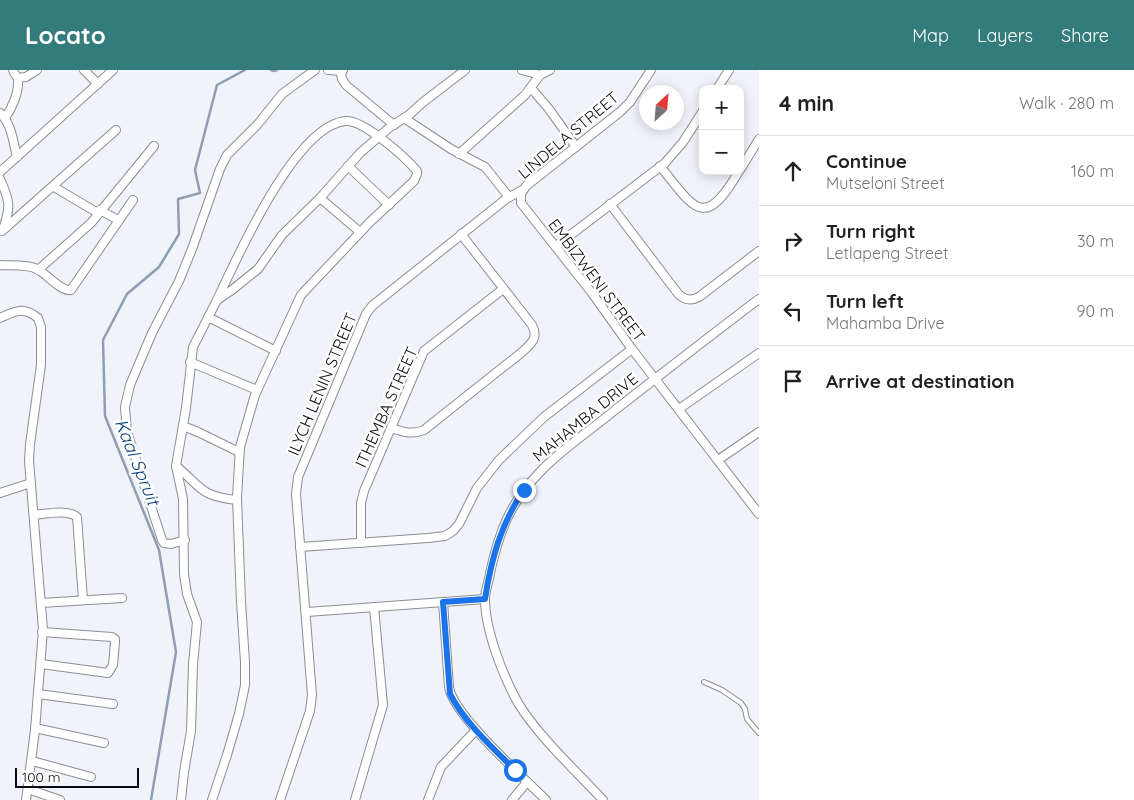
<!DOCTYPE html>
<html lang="en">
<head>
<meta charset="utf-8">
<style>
	body { margin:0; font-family:Quicksand,sans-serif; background:#f2f2f2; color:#202124 }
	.controls { position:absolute; right:15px; top:15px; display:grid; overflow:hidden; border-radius:10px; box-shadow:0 2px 12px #0003 }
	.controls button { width:45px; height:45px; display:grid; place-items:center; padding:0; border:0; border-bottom:1px solid #e0e0e0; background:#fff; color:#202124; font:25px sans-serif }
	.compass { position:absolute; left:639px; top:15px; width:45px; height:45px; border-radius:50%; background:#fff; box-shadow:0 2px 12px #0003; rotate:26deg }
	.scale { position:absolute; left:15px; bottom:12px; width:124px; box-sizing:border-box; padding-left:5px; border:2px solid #0c0c0e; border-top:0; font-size:14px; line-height:18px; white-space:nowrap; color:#0c0c0e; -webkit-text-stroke:4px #fff; paint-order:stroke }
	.stop { position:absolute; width:15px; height:15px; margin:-11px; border:4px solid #1a73e8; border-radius:50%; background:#fff }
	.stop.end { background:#1a73e8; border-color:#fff; box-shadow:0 1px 5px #0008 }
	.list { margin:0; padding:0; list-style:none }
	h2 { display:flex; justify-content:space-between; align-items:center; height:65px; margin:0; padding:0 20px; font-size:21px }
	h2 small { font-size:16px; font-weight:400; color:#757577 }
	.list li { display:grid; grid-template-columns:32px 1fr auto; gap:15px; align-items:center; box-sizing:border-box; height:70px; padding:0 20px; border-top:1px solid #e0e0e0 }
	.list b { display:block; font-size:19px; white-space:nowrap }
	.list p { margin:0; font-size:16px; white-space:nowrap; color:#757577 }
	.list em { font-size:16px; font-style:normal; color:#757577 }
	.icon { flex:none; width:28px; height:28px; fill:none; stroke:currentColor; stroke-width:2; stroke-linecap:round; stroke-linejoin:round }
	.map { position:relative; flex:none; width:759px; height:730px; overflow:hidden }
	header { display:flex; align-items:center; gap:30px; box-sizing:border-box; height:70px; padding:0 25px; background:#337c7b; color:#fff }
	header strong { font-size:24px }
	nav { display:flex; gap:28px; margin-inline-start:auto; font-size:18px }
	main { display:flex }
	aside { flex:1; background:#fff }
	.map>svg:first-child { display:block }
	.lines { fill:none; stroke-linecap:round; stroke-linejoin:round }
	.stream { stroke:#8f9eb2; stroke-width:2.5 }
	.lane-casing { stroke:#8b8e93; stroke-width:6 }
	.street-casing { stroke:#8b8e93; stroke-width:10 }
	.lane { stroke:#fff; stroke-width:4 }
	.street { stroke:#fff; stroke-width:8 }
	.route { stroke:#1a73e8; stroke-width:6 }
	.labels { text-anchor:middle; stroke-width:5; stroke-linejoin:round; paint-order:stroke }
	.street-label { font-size:16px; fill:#0c0c0e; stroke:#fff }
	.water-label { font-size:18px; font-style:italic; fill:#0d417d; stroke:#fff }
</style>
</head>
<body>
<header>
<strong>Locato</strong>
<nav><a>Map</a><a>Layers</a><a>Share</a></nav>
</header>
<main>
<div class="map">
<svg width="759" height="730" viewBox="0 0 759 730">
	<rect width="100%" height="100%" fill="#f1f3fa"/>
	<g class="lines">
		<!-- stream -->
		<g class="stream">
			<polyline points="271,0 274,1 277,0"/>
			<polyline points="151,730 176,582 159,480 105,346 103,270 127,224 159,197 179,164 178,129 200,123 195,100 217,15 245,0"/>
		</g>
		<defs>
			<polyline id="lane" points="704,612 722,620 741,633 745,639 747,649 759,663"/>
			<g id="street">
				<polyline points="84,0 98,14"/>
				<polyline points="328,0 342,1"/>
				<path d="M343 0C339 7 343 11 347 16L394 55"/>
				<polyline points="522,0 540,5"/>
				<polyline points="651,0 630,32 620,42 526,116 521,124 521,133 592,223 632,279 759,444"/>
				<polyline points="18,8 26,7 37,0"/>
				<polyline points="531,18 549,39 576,77"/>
				<polyline points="717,19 729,0"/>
				<path d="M0 43C12 54 13 72 17 87"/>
				<path d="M5 48C12 38 19 23 18 10 18 7 14 4 13 0"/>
				<polyline points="404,48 451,79 485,97 509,127"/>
				<polyline points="459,84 525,25 540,5 550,0"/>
				<polyline points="348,96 389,135"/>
				<path d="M660 96C694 138 704 162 739 101"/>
				<polyline points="740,100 759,69"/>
				<polyline points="0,102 113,0"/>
				<path d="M0 109C10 131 11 137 3 159"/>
				<polyline points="54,117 98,143"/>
				<polyline points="320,128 360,162"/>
				<path d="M610 134 676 221C682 229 689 232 699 227L759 181"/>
				<polyline points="100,140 118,150"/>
				<polyline points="2,161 116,60"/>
				<polyline points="556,176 665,93 683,72 703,41"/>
				<path d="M0 195C11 196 26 194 37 199 47 204 61 222 71 220L133 130"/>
				<polyline points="38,200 91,153 154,76"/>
				<polyline points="208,247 276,281"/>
				<path d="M0 248C16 241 23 236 38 248L41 257V295L30 374 29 391 43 560 35 660 26 730"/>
				<polyline points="190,292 257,320"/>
				<polyline points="679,339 759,283"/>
				<polyline points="183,356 198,362 239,382"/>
				<path d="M391 358C403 362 412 365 424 360L521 283C531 274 539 268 532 255L461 164"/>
				<polyline points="718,390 759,362"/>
				<path d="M176 396C202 417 199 426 237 430"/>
				<polyline points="0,423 31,413"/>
				<path d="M34 445C46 444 67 439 77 447L83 530"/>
				<polyline points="185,470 171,474 164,473 162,470 127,362 125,337 130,315 152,263 179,211 192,179 220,99 227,85 258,54 282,24 315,0"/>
				<polyline points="361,473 361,433 364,421 424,281 503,219"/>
				<polyline points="300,477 428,468 445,466 453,461 459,454 477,418 499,390 544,347 632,279"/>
				<path d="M443 532 449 617C453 645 524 708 546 730"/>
				<polyline points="41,533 122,528"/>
				<polyline points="307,542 485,529"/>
				<polyline points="41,594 108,603 113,595 115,572 115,569 112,567 42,562"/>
				<polyline points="38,624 113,634"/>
				<polyline points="35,658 104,673"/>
				<polyline points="32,691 91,707"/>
				<polyline points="28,719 60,730"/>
				<polyline points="181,730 184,702 191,661 193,594 197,552 187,524 184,504 183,429 176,396 186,338 193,277 217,230 232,220 258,199 282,165 320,128 360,83 390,57 409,45 422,33 465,0"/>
				<path d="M212 730 227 685 239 644 245 615V592L241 532 237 428 240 377 255 325 301 225 370 152 414 111 417 104V101C405 87 364 50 346 51 295 55 237 188 217 230"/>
				<polyline points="280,730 310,641 312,625 296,424 298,407 366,244 372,236 506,129 522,120"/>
				<polyline points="355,730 383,635 374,537"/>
				<polyline points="428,730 441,697 476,660"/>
				<polyline points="512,730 527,712"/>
				<path d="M603 730C575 700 539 667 518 633 503 606 485 560 485 529 485 520 489 512 490 503 499 462 510 433 539 403 561 379 590 361 615 340 663 303 711 265 759 229"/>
			</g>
		</defs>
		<!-- lane casing -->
		<use href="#lane" class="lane-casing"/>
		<!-- street casing -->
		<use href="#street" class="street-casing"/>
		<!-- lane -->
		<use href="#lane" class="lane"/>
		<!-- street -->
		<use href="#street" class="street"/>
	</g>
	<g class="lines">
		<!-- route -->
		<path class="route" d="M515 700C492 677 465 653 450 624L443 532 485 529C491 490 501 453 524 420"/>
	</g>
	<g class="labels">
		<!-- street labels -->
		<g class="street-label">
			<text transform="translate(568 65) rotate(-40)" y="6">LINDELA STREET</text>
			<text transform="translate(597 210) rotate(53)" y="6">EMBIZWENI STREET</text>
			<text transform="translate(322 314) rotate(-67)" y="6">ILYCH LENIN STREET</text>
			<text transform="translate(386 337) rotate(-66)" y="6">ITHEMBA STREET</text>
			<text transform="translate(585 347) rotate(-39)" y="6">MAHAMBA DRIVE</text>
		</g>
		<!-- water labels -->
		<g class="water-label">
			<text transform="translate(137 392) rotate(68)" y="6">Kaal Spruit</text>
		</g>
	</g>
</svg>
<div class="controls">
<button>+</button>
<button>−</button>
</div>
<svg class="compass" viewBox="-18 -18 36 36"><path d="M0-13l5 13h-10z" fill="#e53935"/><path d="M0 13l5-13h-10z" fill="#757577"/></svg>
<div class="scale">100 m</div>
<div class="stop" style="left:515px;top:700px"></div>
<div class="stop end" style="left:524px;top:420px"></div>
</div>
<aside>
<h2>4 min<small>Walk · 280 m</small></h2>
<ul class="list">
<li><svg class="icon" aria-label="ahead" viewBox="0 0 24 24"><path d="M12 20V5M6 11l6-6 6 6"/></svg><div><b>Continue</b><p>Mutseloni Street</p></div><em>160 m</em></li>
<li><svg class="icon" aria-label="right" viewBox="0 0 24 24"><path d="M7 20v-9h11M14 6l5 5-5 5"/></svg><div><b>Turn right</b><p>Letlapeng Street</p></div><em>30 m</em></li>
<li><svg class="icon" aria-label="left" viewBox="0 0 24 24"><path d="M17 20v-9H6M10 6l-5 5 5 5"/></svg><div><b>Turn left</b><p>Mahamba Drive</p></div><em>90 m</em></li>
<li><svg class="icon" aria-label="arrive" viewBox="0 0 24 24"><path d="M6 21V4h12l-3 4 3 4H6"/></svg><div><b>Arrive at destination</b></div></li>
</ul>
</aside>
</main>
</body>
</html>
